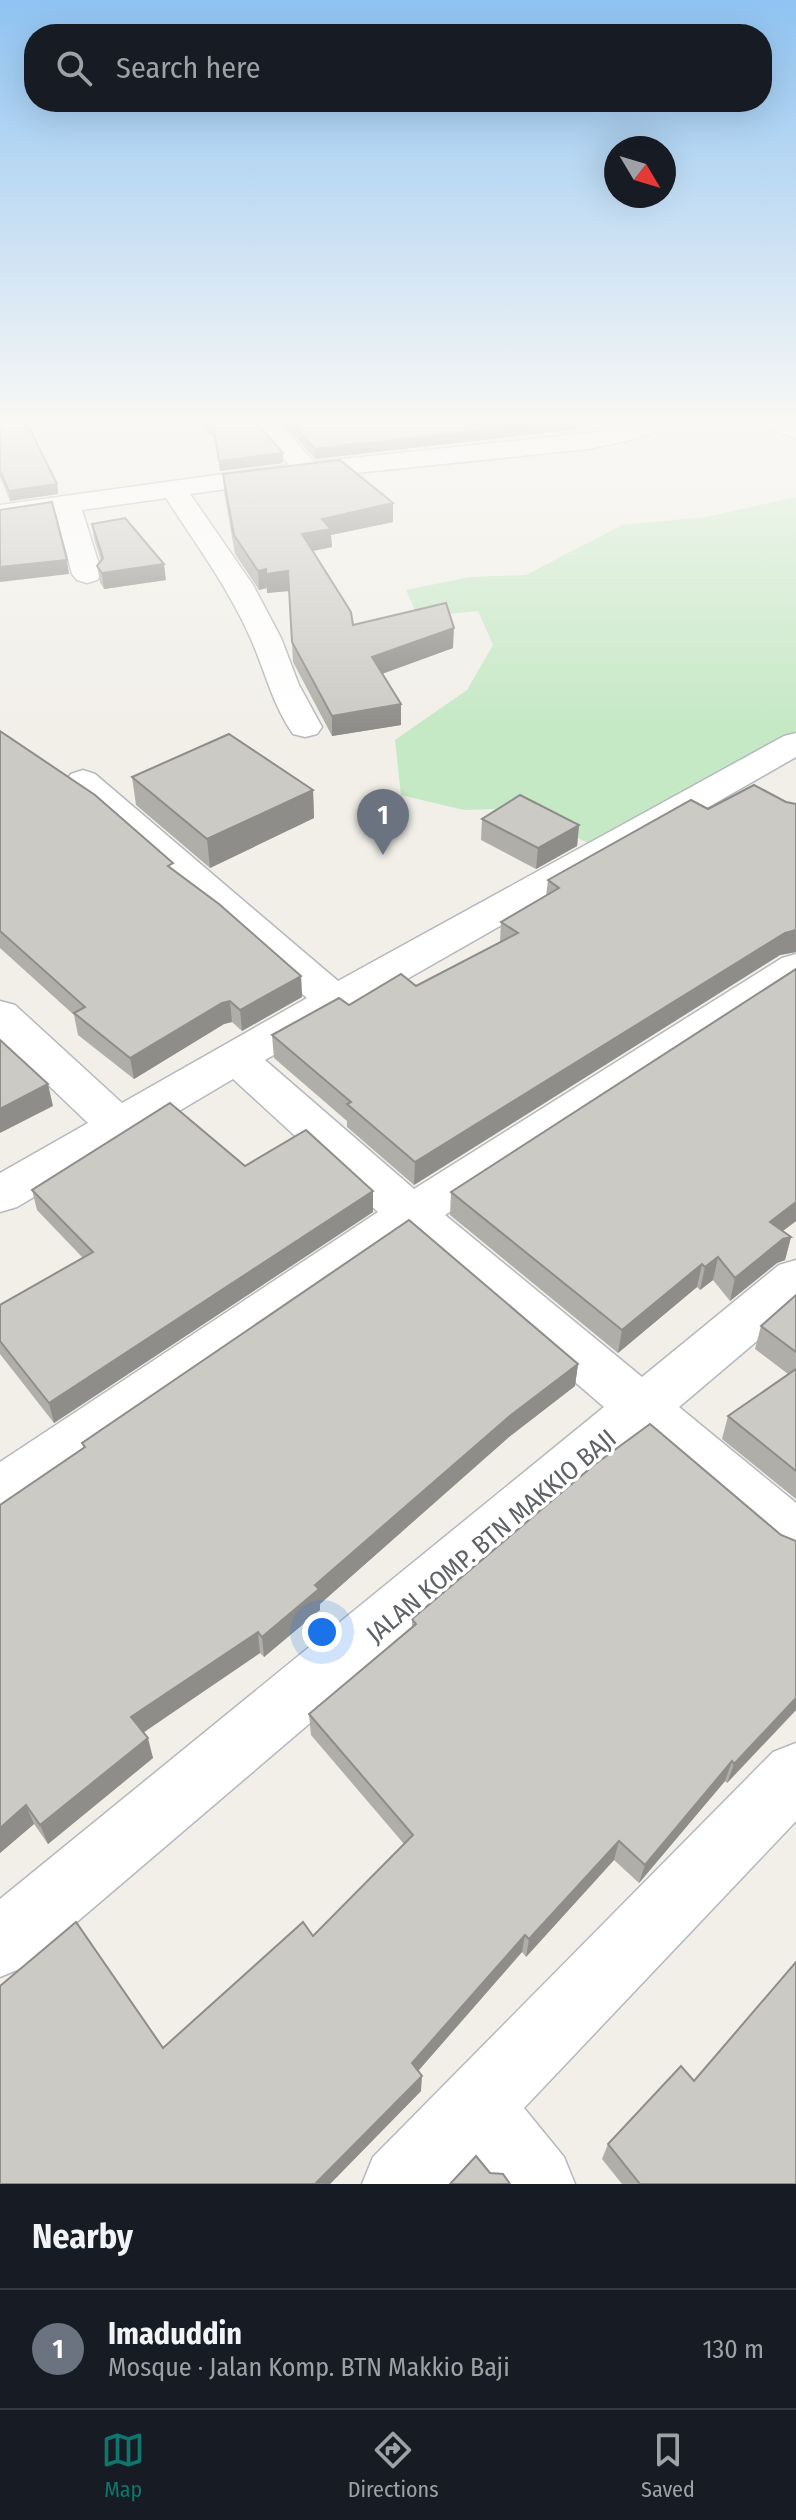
<!DOCTYPE html>
<html lang="en">
<head>
<meta charset="utf-8">
<style>
	body { margin:0; font-family:"Fira Sans Condensed",sans-serif; background:#20242c; color:#f1f3f6 }
	.compass { position:absolute; left:604px; top:136px; width:72px; height:72px; border-radius:50%; background:#171b24; box-shadow:0 8px 32px #0002; rotate:128deg }
	.you { position:absolute; left:322px; top:1632px; width:28px; height:28px; margin:-20px; border:6px solid #fff; border-radius:50%; background:#1a73e8; box-shadow:0 0 0 12px #1a73e833 }
	.badge { display:grid; place-items:center; width:52px; height:52px; border-radius:50%; background:#0f766e; color:#fff; font-size:26px; font-weight:700 }
	.pin { position:absolute; translate:-50% -66px; filter:drop-shadow(0 2px 4px #0008) }
	.pin::after { content:''; position:absolute; top:42px; width:28px; height:24px; background:inherit; clip-path:polygon(0 0,100% 0,50% 100%) }
	.list { margin:0; padding:0; list-style:none }
	h2 { display:flex; justify-content:space-between; align-items:center; height:104px; margin:0; padding:0 32px; font-size:34px }
	h2 small { font-size:26px; font-weight:400; color:#9ea1a6 }
	.list li { display:grid; grid-template-columns:52px 1fr auto; gap:24px; align-items:center; box-sizing:border-box; height:120px; padding:0 32px; border-top:2px solid #363941 }
	.list b { display:block; font-size:30px; white-space:nowrap }
	.list p { margin:0; font-size:26px; white-space:nowrap; color:#9ea1a6 }
	.list em { font-size:26px; font-style:normal; color:#9ea1a6 }
	.icon { flex:none; width:44px; height:44px; fill:none; stroke:currentColor; stroke-width:2; stroke-linecap:round; stroke-linejoin:round }
	.map { position:relative; flex:none; width:796px; height:2184px; overflow:hidden }
	.search { position:absolute; background:#171b24; box-shadow:0 8px 32px #0002; left:24px; right:24px; top:24px; height:88px; display:flex; align-items:center; gap:20px; box-sizing:border-box; padding:0 28px; border-radius:32px; color:#9ea1a6; font-size:30px }
	.sheet { height:224px; background:#171b24 }
	nav { display:flex; justify-content:space-around; align-items:center; box-sizing:border-box; height:112px; border-top:2px solid #363941; background:#171b24; font-size:22px; color:#9ea1a6 }
	nav a { display:grid; justify-items:center; gap:4px }
	nav .on { color:#0f766e }
	.map>svg:first-child { display:block }
	.green { fill:#c5e8c5 }
	.lines { fill:none; stroke-linecap:round; stroke-linejoin:round }
	.street-casing { stroke:#b5b8bc; stroke-width:3 }
	.street { fill:#fff; fill-rule:evenodd }
	.wall { fill:#afaea9 }
	.shaded-wall { fill:#8f8d8a }
	.building { fill:#cccac5; stroke:#8f8d8a; stroke-width:2 }
	.labels { text-anchor:middle; stroke-width:7; stroke-linejoin:round; paint-order:stroke }
	.near-street-label { font-size:26px; fill:#5f6368; stroke:#fff }
</style>
</head>
<body>
<div class="map">
<svg width="796" height="2184" viewBox="0 0 796 2184">
	<rect width="100%" height="100%" fill="#f1efe8"/>
	<!-- green -->
	<polygon class="green" points="796,497 796,731 590,844 519,808 464,810 401,795 395,740 467,690 493,645 478,611 418,617 406,590 470,577 526,575 622,525 706,517"/>
	<g class="lines">
		<defs>
			<g id="street">
				<path d="M253 422H278L314 462 589 433 634 422H668C657 438 609 444 589 449L307 478 190 494 253 585 281 638 299 685 322 727 317 734 305 737 293 734C272 704 265 670 250 637 228 587 195 543 166 498L82 510 102 574 97 580 87 583 77 580 72 574 56 513 0 521V505L289 465Z"/>
				<polygon points="761,422 796,422 796,438 764,427"/>
				<polygon points="796,733 796,757 265,1060 414,1189 782,958 796,954 796,985 445,1215 642,1377 779,1265 796,1260 796,1308 679,1407 796,1503 796,1563 776,1555 642,1440 24,1967 0,1977 0,1899 604,1407 409,1239 20,1509 0,1516 0,1462 378,1212 233,1079 17,1207 0,1212 0,1173 88,1123 0,1039 0,1001 15,1005 122,1103 307,998 65,781 71,774 83,770 95,774 338,981 784,736"/>
				<polygon points="796,1743 796,1821 524,2108 564,2157 575,2184 490,2184 473,2162 452,2184 362,2184 373,2157 773,1752"/>
			</g>
		</defs>
		<!-- street casing -->
		<use href="#street" class="street-casing"/>
		<!-- street -->
		<use href="#street" class="street"/>
	</g>
	<!-- wall -->
	<g class="wall">
		<polygon points="0,422 57,484 58,494 10,501 0,477"/>
		<polygon points="194,422 256,422 283,463 220,471 215,439"/>
		<polygon points="282,422 578,422 577,429 315,459"/>
		<polygon points="223,474 393,522 331,535 332,547 312,551 353,625 453,648 382,674 401,725 332,736 293,662 289,591 267,593 267,588 259,590 235,554 224,492"/>
		<polygon points="92,524 166,580 104,589 100,582 97,566 101,561 94,539"/>
		<polygon points="0,731 174,870 301,976 302,997 242,1031 232,1022 224,1024 134,1079 78,1035 74,1015 0,948"/>
		<polygon points="132,777 313,790 314,818 210,868 136,805"/>
		<polygon points="786,802 796,804 796,952 780,955 414,1185 347,1127 347,1121 274,1058 272,1035 349,1005 416,986 500,942 501,922 546,896 548,880 708,809"/>
		<polygon points="482,819 579,825 577,846 536,869 481,840"/>
		<polygon points="796,969 796,1221 783,1231 791,1237 785,1260 777,1263 730,1301 713,1280 700,1290 697,1287 618,1353 450,1215 451,1192"/>
		<polygon points="245,1166 373,1191 373,1212 54,1423 0,1354 0,1305 83,1258 37,1210 32,1190"/>
		<polygon points="796,1295 796,1499 722,1439 728,1416 788,1374 755,1349 761,1326"/>
		<polygon points="578,1364 575,1386 509,1437 320,1604 320,1610 264,1657 260,1653 143,1732 153,1758 48,1844 34,1824 0,1853 0,1505 84,1449 82,1443"/>
		<polygon points="412,1619 796,1710 727,1783 725,1781 639,1883 614,1860 526,1957 522,1952 418,2071 421,2091 330,2184 0,2184 163,2048 313,1936 404,1844 311,1735 309,1714 412,1628"/>
		<polygon points="694,2081 796,2184 622,2184 602,2159 608,2144"/>
	</g>
	<!-- shaded-wall -->
	<g class="shaded-wall">
		<polygon points="558,422 578,422 577,429 315,459 315,449"/>
		<polygon points="283,453 283,463 220,471 219,461"/>
		<polygon points="57,484 58,494 10,501 9,491"/>
		<polygon points="393,503 393,522 331,535 332,547 303,553 302,534 322,519"/>
		<polygon points="67,560 69,574 0,582 0,567"/>
		<polygon points="164,564 166,580 104,589 102,573"/>
		<polygon points="266,569 267,588 259,590 258,571"/>
		<polygon points="288,571 289,591 267,593 266,574"/>
		<polygon points="454,628 453,648 373,677 372,657"/>
		<polygon points="401,704 401,725 332,736 332,716"/>
		<polygon points="313,790 314,818 210,868 207,839"/>
		<polygon points="579,825 577,846 536,869 538,848"/>
		<polygon points="796,930 796,952 780,955 414,1185 415,1162 785,933"/>
		<polygon points="301,976 302,997 242,1031 240,1010"/>
		<polygon points="230,1001 232,1022 224,1024 134,1079 130,1058 222,1003"/>
		<polygon points="48,1084 53,1106 0,1133 0,1109"/>
		<polygon points="373,1191 373,1212 54,1423 49,1403"/>
		<polygon points="796,1202 796,1221 764,1245 770,1222"/>
		<polygon points="791,1237 785,1260 777,1263 730,1301 735,1278 783,1239"/>
		<polygon points="718,1257 713,1280 700,1290 705,1267"/>
		<polygon points="702,1264 697,1287 618,1353 622,1330"/>
		<polygon points="578,1364 575,1386 509,1437 320,1604 320,1610 264,1657 262,1637 315,1585 511,1415"/>
		<polygon points="258,1632 260,1653 137,1737 131,1717"/>
		<polygon points="796,1698 796,1710 727,1783 734,1764"/>
		<polygon points="148,1738 153,1758 48,1844 40,1825"/>
		<polygon points="732,1761 725,1781 639,1883 645,1865"/>
		<polygon points="26,1805 34,1824 0,1853 0,1828"/>
		<polygon points="619,1841 614,1860 526,1957 529,1939"/>
		<polygon points="525,1935 522,1952 412,2078 412,2063"/>
		<polygon points="422,2076 421,2091 330,2184 315,2184"/>
	</g>
	<!-- building -->
	<g class="building">
		<polygon points="0,422 22,422 28,425 57,484 9,491 0,471"/>
		<polygon points="204,422 256,422 283,453 219,461 214,429"/>
		<polygon points="290,422 558,422 315,449"/>
		<polygon points="340,460 393,503 322,519 331,529 302,534 351,612 353,625 446,603 454,628 372,657 401,704 332,716 292,642 288,571 266,574 266,569 258,571 234,535 223,474"/>
		<polygon points="52,502 67,560 0,567 0,510"/>
		<polygon points="125,518 164,564 102,573 97,566 103,558 92,524"/>
		<polygon points="0,731 95,795 173,863 168,866 219,904 301,976 240,1010 230,1001 222,1003 130,1058 74,1013 85,1007 0,931"/>
		<polygon points="229,734 313,790 207,839 132,777"/>
		<polygon points="754,785 786,802 796,804 796,930 785,933 415,1162 347,1104 351,1102 272,1035 339,998 349,1005 401,974 416,986 518,933 501,922 559,888 548,880 691,800 708,809"/>
		<polygon points="520,795 579,825 538,848 482,819"/>
		<polygon points="796,969 796,1202 770,1222 791,1237 783,1239 735,1278 718,1257 705,1267 702,1264 622,1330 451,1192"/>
		<polygon points="0,1040 48,1084 0,1109"/>
		<polygon points="170,1103 245,1166 306,1130 373,1191 49,1403 0,1341 0,1305 93,1252 32,1190"/>
		<polygon points="409,1220 578,1364 511,1415 315,1585 319,1589 262,1637 258,1632 131,1717 148,1738 40,1825 26,1805 0,1828 0,1505 85,1447 82,1443"/>
		<polygon points="796,1295 796,1352 761,1326"/>
		<polygon points="796,1369 796,1471 728,1416"/>
		<polygon points="650,1424 781,1535 796,1541 796,1698 734,1764 732,1761 645,1865 619,1841 529,1939 525,1935 412,2063 422,2076 315,2184 0,2184 0,1986 76,1922 163,2048 303,1922 313,1936 413,1835 309,1714 416,1624 412,1619 594,1465"/>
		<polygon points="796,1962 796,2184 640,2184 608,2144 681,2066 694,2081"/>
		<polygon points="476,2156 490,2173 503,2174 510,2184 450,2184"/>
	</g>
	<!-- sky -->
	<linearGradient id="sky" x2="0" y2="1"><stop stop-color="#8fc3f1"/><stop offset="0.58" stop-color="#f9f8f5"/><stop offset="1" stop-color="#f9f8f5" stop-opacity="0"/></linearGradient>
	<rect width="796" height="727" fill="url(#sky)"/>
	<g class="labels">
		<!-- near-street labels -->
		<g class="near-street-label">
			<text transform="translate(491 1536) rotate(-40)" y="9">JALAN KOMP. BTN MAKKIO BAJI</text>
		</g>
	</g>
</svg>
<svg class="compass" viewBox="-18 -18 36 36"><path d="M0-13l5 13h-10z" fill="#e53935"/><path d="M0 13l5-13h-10z" fill="#9ea1a6"/></svg>
<div class="you"></div>
<div class="pin badge" style="left:383px;top:855px;background:#6b7280">1</div>
<div class="search"><svg class="icon" aria-label="search" viewBox="0 0 24 24"><circle cx="10" cy="10" r="6"/><path d="M15 15l6 6"/></svg>Search here</div>
</div>
<section class="sheet">
<h2>Nearby<small></small></h2>
<ul class="list">
<li><span class="badge" style="background:#6b7280">1</span><div><b>Imaduddin</b><p>Mosque · Jalan Komp. BTN Makkio Baji</p></div><em>130 m</em></li>
</ul>
</section>
<nav>
<a class="on"><svg class="icon" aria-label="map" viewBox="0 0 24 24"><path d="M3 6l6-2 6 2 6-2v14l-6 2-6-2-6 2zM9 4v14M15 6v14"/></svg>Map</a>
<a><svg class="icon" aria-label="directions" viewBox="0 0 24 24"><path d="M12 3l9 9-9 9-9-9zM9 14v-3h6M13 9l2 2-2 2"/></svg>Directions</a>
<a><svg class="icon" aria-label="saved" viewBox="0 0 24 24"><path d="M7 4h10v16l-5-4-5 4z"/></svg>Saved</a>
</nav>
</body>
</html>
